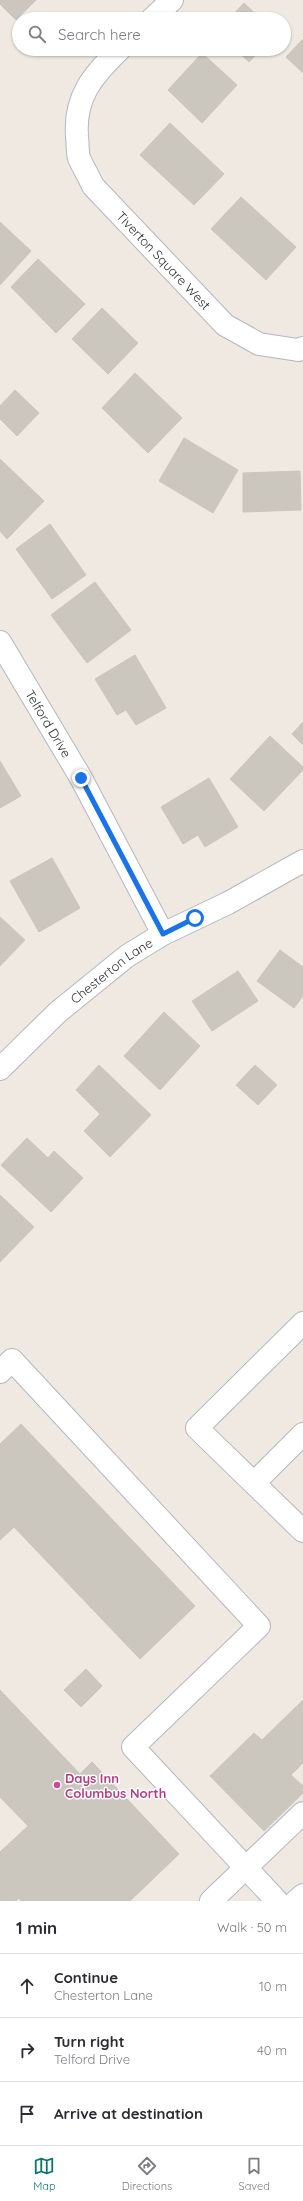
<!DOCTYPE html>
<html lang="en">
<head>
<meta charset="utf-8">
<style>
	body { margin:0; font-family:Quicksand,sans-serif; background:#f7f7f7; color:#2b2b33 }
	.stop { position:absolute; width:12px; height:12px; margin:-9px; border:3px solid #1a73e8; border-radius:50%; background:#fff }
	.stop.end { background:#1a73e8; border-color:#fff; box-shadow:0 1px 4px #0008 }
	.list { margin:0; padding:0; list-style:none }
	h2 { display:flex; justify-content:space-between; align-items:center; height:52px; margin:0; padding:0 16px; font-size:17px }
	h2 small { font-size:13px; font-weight:400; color:#7c7c81 }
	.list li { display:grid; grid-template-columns:26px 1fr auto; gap:12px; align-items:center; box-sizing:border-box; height:64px; padding:0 16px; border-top:1px solid #e1e1e2 }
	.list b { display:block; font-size:15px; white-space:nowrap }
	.list p { margin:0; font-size:13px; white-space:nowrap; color:#7c7c81 }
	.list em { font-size:13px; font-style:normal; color:#7c7c81 }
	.icon { flex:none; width:22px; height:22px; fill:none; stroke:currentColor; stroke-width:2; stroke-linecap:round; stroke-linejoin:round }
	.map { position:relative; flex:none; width:303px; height:1901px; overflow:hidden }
	.search { position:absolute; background:#fff; box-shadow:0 1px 3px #0004; left:12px; right:12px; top:12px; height:44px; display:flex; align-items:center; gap:10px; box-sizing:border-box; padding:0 14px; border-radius:22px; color:#7c7c81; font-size:15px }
	.sheet { height:244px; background:#fff }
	nav { display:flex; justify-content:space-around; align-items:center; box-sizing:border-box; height:56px; border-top:1px solid #e1e1e2; background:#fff; font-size:11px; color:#7c7c81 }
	nav a { display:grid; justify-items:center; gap:2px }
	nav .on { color:#0f766e }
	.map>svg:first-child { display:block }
	.building { fill:#cbc7bf; stroke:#cbc5ba }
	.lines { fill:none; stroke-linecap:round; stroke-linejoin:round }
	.minor-casing { stroke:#b4b7c1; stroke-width:24 }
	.minor { stroke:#fff; stroke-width:22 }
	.route { stroke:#1a73e8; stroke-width:5 }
	.hotel-dot { fill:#d1479c; stroke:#fff; stroke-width:1.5 }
	.labels { text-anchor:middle; stroke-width:3; stroke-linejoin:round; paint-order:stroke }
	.street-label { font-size:13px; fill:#2e2e2e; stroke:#fff }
	.hotel-label { font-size:13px; font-weight:bold; fill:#b23c85; stroke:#fff; text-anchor:start }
</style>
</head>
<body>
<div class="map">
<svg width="303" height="1901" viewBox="0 0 303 1901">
	<rect width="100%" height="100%" fill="#efe9e1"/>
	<!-- building -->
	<g class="building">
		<polygon points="0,0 36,0 16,20 0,4"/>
		<polygon points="244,3 261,19 229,19"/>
		<polygon points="303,39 303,73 286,57"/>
		<polygon points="235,49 261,49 249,62"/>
		<polygon points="202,53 237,85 202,123 168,90"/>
		<polygon points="170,123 224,174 194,205 140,155"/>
		<polygon points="241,197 296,247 266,280 211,229"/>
		<polygon points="0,222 31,251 0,285"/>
		<polygon points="38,259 85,304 56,333 11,287"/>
		<polygon points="102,308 138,343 108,374 72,339"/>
		<polygon points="135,373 182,418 148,453 102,408"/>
		<polygon points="15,390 39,413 17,436 0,419 0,406"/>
		<polygon points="184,438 238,470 213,513 159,481"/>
		<polygon points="0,459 44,501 7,539 0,531"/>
		<polygon points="300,471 301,510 243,512 243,473"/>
		<polygon points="50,524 86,575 52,599 16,549"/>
		<polygon points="95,582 131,630 87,663 51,615"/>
		<polygon points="135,655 166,708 136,725 126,710 117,715 95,679"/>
		<polygon points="303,722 303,745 292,734"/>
		<polygon points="270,736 303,767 303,770 264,811 230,779"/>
		<polygon points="0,761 21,796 0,808"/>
		<polygon points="209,778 238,827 205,847 198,835 183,844 161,807"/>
		<polygon points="52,858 80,908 39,932 10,881"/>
		<polygon points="0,917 25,940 0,966"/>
		<polygon points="280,950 303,967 303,996 294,1008 257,981"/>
		<polygon points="238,971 258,1001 212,1031 192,1001"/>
		<polygon points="164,1012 200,1046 160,1090 124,1056"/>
		<polygon points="99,1065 151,1115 110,1157 84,1131 100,1114 76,1090"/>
		<polygon points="255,1065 277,1085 258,1105 236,1085"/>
		<polygon points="27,1138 48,1158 54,1151 83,1178 51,1212 1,1165"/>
		<polygon points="0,1195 34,1227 0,1262"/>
		<polygon points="21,1424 195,1606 140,1659 14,1527 0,1540 0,1444"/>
		<polygon points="86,1669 102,1686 81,1707 64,1690"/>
		<polygon points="0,1690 80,1774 92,1762 179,1854 130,1901 21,1901 19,1898 16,1901 0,1901 0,1852 28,1826 0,1797"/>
		<polygon points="303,1700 303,1763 291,1775 303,1786 303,1793 264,1831 210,1776 254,1733 262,1740"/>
	</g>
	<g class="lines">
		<defs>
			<g id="minor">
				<polyline points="152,19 172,0"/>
				<path id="s1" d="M120 49C93 75 74 97 77 136 78 143 77 152 79 158 83 167 89 177 93 186L225 325 259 344 298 350 303 348"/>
				<path id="s2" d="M0 642 81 778 163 934"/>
				<path id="s3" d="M0 1069 58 1012 127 956 163 934 228 903 303 861"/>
				<polyline points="303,1323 197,1428 303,1531"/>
				<polyline points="0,1372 12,1360 259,1626 133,1747 277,1901"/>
				<polyline points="254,1483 303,1434"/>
				<polyline points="211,1901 303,1813"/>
				<polyline points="296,1901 303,1895"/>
			</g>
		</defs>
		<!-- minor casing -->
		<use href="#minor" class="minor-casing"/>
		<!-- minor -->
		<use href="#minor" class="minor"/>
	</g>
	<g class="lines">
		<!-- route -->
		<polyline class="route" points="81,778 163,934 195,918"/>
	</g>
	<!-- markers -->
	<circle class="hotel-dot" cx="57" cy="1785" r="4"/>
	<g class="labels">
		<!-- street labels -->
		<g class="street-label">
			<text dy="5" stroke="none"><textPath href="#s1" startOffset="257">Tiverton Square West</textPath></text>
			<text dy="5" stroke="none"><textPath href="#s2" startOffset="95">Telford Drive</textPath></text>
			<text dy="5" stroke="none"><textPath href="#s3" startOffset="149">Chesterton Lane</textPath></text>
		</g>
		<!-- hotel labels -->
		<g class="hotel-label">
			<text x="65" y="1783">Days Inn<tspan x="65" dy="15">Columbus North</tspan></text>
		</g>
	</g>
</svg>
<div class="stop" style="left:195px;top:918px"></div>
<div class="stop end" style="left:81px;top:778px"></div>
<div class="search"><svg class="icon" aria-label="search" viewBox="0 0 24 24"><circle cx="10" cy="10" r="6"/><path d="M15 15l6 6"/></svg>Search here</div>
</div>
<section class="sheet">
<h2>1 min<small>Walk · 50 m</small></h2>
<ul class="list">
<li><svg class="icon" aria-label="ahead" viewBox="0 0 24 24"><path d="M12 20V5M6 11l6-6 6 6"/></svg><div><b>Continue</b><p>Chesterton Lane</p></div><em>10 m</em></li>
<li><svg class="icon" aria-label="right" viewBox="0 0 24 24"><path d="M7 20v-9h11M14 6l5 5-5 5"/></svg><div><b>Turn right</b><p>Telford Drive</p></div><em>40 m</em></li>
<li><svg class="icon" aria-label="arrive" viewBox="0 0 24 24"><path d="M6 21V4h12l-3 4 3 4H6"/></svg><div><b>Arrive at destination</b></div></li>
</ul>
</section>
<nav>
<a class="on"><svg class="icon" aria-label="map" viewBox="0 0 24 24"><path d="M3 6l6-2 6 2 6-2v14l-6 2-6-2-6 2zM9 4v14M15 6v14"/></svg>Map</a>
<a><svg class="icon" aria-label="directions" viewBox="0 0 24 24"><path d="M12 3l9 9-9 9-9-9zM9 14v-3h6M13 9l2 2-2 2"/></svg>Directions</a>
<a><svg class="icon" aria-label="saved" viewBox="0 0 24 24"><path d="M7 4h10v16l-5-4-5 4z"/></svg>Saved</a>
</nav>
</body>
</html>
